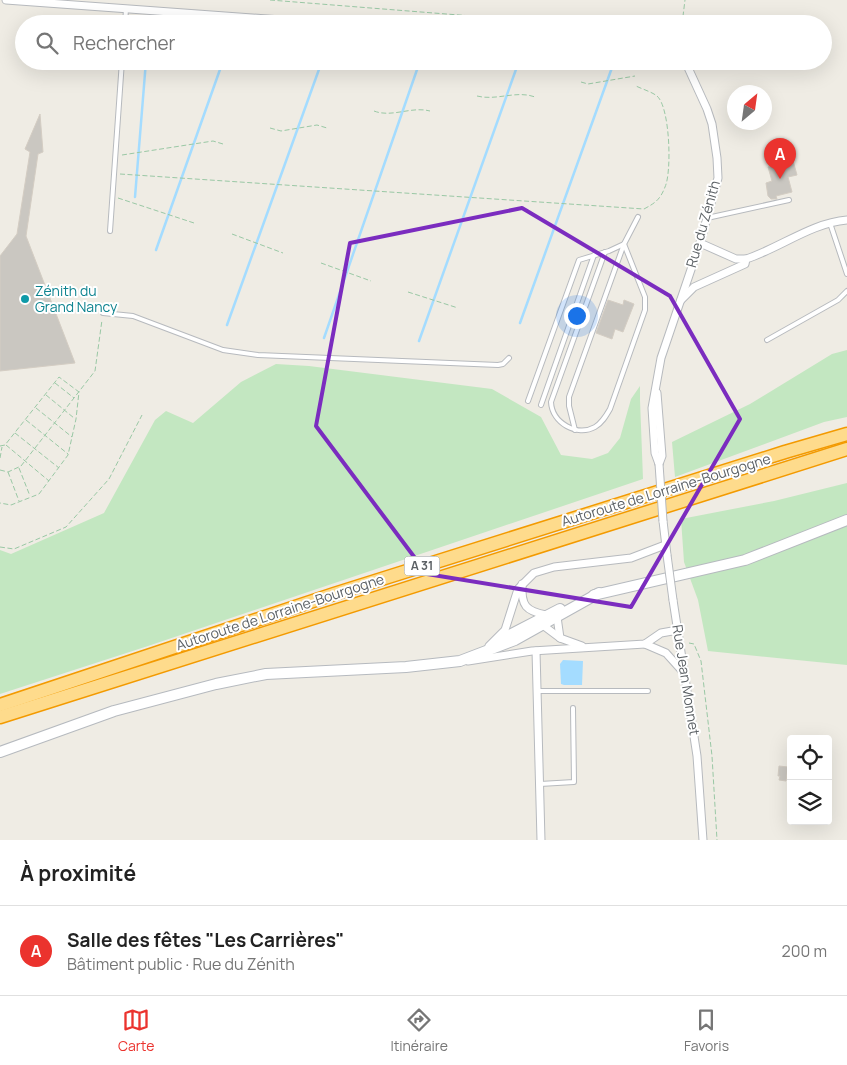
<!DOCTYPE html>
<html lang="fr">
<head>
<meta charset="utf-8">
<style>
	body { margin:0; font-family:Manrope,sans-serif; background:#f2f2f2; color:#222 }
	.controls { position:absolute; right:15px; bottom:15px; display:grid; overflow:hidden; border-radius:5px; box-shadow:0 5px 20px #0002 }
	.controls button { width:45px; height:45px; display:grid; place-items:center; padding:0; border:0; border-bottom:1px solid #e0e0e0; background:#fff; color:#222; font:25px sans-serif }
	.compass { position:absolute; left:727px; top:85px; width:45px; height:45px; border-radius:50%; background:#fff; box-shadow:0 5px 20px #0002; rotate:29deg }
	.you { position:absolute; left:576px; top:315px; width:18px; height:18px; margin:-12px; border:4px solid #fff; border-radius:50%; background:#1a73e8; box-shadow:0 0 0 8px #1a73e833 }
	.badge { display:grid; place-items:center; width:32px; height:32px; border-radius:50%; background:#eb332e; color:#fff; font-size:16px; font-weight:700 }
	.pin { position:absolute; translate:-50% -41px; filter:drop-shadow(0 1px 2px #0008) }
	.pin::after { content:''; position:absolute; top:26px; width:18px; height:15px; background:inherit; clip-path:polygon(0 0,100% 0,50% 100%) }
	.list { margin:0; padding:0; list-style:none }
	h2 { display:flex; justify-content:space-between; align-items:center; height:65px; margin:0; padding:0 20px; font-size:21px }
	h2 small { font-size:16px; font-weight:400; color:#767676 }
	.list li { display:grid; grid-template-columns:32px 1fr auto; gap:15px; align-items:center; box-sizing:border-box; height:90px; padding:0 20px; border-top:1px solid #e0e0e0 }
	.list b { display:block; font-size:19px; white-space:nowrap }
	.list p { margin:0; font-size:16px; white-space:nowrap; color:#767676 }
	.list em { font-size:16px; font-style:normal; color:#767676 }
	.icon { flex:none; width:28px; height:28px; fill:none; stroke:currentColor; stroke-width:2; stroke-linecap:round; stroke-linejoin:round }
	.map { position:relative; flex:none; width:847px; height:840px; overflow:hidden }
	.search { position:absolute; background:#fff; box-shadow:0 5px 20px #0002; left:15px; right:15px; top:15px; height:55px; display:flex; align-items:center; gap:12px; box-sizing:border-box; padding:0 18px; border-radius:28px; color:#767676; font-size:19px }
	.sheet { height:155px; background:#fff }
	nav { display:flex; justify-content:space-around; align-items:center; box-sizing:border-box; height:70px; border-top:1px solid #e0e0e0; background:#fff; font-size:14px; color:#767676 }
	nav a { display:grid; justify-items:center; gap:2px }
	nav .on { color:#eb332e }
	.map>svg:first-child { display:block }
	.green { fill:#c3e7c1 }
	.water { fill:#a4dcff }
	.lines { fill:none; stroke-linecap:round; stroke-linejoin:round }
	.stream { stroke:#a4dcff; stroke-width:2.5 }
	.building { fill:#cac7c1; stroke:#d4cdc3 }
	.lane-casing { stroke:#b7babe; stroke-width:6 }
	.street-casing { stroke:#b7babe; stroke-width:9 }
	.secondary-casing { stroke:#b6babf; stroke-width:12 }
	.highway-casing { stroke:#f39a00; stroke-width:15 }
	.path { stroke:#9ac8a5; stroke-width:1; stroke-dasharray:5 2.5; stroke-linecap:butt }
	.lane { stroke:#fff; stroke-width:4 }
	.street { stroke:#fff; stroke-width:7 }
	.secondary { stroke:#fff; stroke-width:10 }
	.highway { stroke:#fedb8c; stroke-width:12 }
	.street-bridge-casing { stroke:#b7babe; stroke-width:9; stroke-linecap:butt }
	.street-bridge { stroke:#fff; stroke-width:7 }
	.marked { fill:none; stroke:#7b2cbf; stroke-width:4; stroke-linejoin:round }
	.culture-dot { fill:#0f9aa8; stroke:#fff; stroke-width:2 }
	.labels { text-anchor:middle; stroke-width:4; stroke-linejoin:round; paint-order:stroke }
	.shield { fill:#fff; stroke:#8d9093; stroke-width:1 }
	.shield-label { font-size:12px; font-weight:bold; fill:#5c6165 }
	.street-label { font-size:14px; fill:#5c6165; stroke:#fff }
	.culture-label { font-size:14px; fill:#0d838f; stroke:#fff; text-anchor:start }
</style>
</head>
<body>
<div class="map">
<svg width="847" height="840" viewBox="0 0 847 840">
	<rect width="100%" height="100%" fill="#efece4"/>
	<!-- green -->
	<g class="green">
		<polygon points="847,350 847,417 824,422 675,477 672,442 750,404 832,354"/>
		<polygon points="276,364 309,366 492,389 541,417 561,455 592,459 608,453 620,438 631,399 640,386 640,400 643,479 148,646 0,694 0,550 11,554 104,513 155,420 166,411 193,423 241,382"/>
		<polygon points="847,483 847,665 708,651 698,600 684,562 681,519 774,501"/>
	</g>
	<!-- water -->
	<polygon class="water" points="563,660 583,661 582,685 564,685 561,684 560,664"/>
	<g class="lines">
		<!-- stream -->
		<g class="stream">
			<polyline points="135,197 146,61"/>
			<polyline points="156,250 223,61"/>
			<polyline points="520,323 614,62"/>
			<polyline points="227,325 322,61"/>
			<polyline points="324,338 420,61"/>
			<polyline points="419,341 519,61"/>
		</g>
	</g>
	<!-- building -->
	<g class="building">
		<polygon points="40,114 43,152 38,154 26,236 75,363 0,371 0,256 17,234 30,152 25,149"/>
		<polygon points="792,157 797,175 788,177 792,192 776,196 777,199 771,199 768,196 766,183 772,181 768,167 778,165"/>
		<polygon points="608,300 623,305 624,300 634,304 623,332 615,329 612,339 596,333"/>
		<polygon points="779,766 788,767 786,781 779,780 780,776 778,776"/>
	</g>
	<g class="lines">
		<defs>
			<g id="lane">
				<polyline points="125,24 126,9"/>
				<polyline points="707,218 789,200"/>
				<polyline points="830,223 847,274"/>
				<polyline points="110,231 122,61"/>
				<path d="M605 252 551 402C552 423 577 437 595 427 602 423 606 416 610 409L645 310V297L624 244"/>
				<polyline points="103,313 133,316 223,350 258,355 498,365 503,364 509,358"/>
				<polyline points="767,340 838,300 847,291"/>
				<polyline points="528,401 579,260 609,251 624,244 638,217"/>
				<polyline points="541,405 594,255"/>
				<polyline points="575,430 569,406 569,397 624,244"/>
				<polyline points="538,691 648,691"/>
				<polyline points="540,784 574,782 573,708"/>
			</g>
			<g id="street">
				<polyline points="6,0 336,24"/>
				<path d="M700 243 736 259H746C780 248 811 223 847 220"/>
				<polyline points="681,300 694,287 745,264 746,259"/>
				<polyline points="657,393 662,456 659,464"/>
				<polyline points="659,464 655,453 652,408 661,358 700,243 718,178 717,158 712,124 707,109 685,61"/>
				<polyline points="663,521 667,555"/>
				<path d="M522 584C521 606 526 611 546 615"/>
				<polyline points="673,600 697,756 703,840"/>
				<polyline points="557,617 560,638 582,646"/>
				<polyline points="540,623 560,638"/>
				<polyline points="645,644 666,653 684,673"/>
				<polyline points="489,646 505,630 518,589 534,573 554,567 631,558 665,545"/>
				<polyline points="536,651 541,840"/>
				<polyline points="468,661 532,651 645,644 661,633 678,630"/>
			</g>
			<g id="secondary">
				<polyline points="594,595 745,560 847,520"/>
				<polyline points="498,641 560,609"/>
				<polyline points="0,752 114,711 216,684 266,674 406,667 460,661 515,640 599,593"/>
			</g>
			<g id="highway">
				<polyline points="0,705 334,594 785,452 847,434"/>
				<polyline points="0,717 847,449"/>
			</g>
		</defs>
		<!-- lane casing -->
		<use href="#lane" class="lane-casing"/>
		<!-- street casing -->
		<use href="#street" class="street-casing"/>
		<!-- secondary casing -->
		<use href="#secondary" class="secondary-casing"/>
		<!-- highway casing -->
		<use href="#highway" class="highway-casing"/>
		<!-- path -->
		<g class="path">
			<polyline points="270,0 572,24"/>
			<polyline points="682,24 685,0"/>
			<polyline points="581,82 588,84 635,76"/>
			<path d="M477 96C497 101 516 90 535 97"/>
			<path d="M374 111C392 118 411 106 430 111"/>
			<polyline points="270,128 281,131 317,125 327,128"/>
			<polyline points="122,155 213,141 223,144"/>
			<path d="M120 174 644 209C655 203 660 200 665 187 672 172 670 107 657 96 652 92 642 89 636 86"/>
			<polyline points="118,198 194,223"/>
			<polyline points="232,234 283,253"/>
			<polyline points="321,263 371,281"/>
			<polyline points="408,292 458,308"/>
			<polyline points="55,383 74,398"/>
			<polyline points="46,395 74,418"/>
			<polyline points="36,408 72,437"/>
			<polyline points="26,420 68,454"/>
			<polyline points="15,433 59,468"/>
			<polyline points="6,445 49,481"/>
			<polyline points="0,446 5,445 59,377 79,392 76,419 68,455 39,494 11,505 0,503"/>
			<polyline points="0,458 2,447"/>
			<polyline points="19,468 30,496"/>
			<polyline points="0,470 8,472 21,466 95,371 102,320"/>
			<polyline points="8,472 19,501"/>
			<polyline points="0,547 14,549 66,527 109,479 142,415"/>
			<polyline points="689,643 694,644 701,661 712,756 717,840"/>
		</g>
		<!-- lane -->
		<use href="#lane" class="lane"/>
		<!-- street -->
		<use href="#street" class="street"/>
		<!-- secondary -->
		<use href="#secondary" class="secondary"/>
		<!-- highway -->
		<use href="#highway" class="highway"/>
		<defs>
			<g id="street-bridge">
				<polyline points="659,464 663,521"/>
				<polyline points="667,555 673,600"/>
			</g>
		</defs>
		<!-- street-bridge casing -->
		<use href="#street-bridge" class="street-bridge-casing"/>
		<!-- street-bridge -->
		<use href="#street-bridge" class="street-bridge"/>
	</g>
	<!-- marked area -->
	<path class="marked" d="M522 208 670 296 740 419 631 607 427 574 316 426 350 243Z"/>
	<!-- markers -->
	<circle class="culture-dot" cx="25" cy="299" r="5"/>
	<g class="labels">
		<!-- shield labels -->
		<rect class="shield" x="404.5" y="556.5" width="35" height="19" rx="4"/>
		<g class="shield-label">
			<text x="422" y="570">A 31</text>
		</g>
		<!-- street labels -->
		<g class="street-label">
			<text transform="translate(703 224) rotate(-74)" y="5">Rue du Zénith</text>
			<text transform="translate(666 490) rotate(-17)" y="5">Autoroute de Lorraine-Bourgogne</text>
			<text transform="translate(280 612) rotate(-18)" y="5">Autoroute de Lorraine-Bourgogne</text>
			<text transform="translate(686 680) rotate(81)" y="5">Rue Jean Monnet</text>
		</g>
		<!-- culture labels -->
		<g class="culture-label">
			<text x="35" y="296">Zénith du<tspan x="35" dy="16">Grand Nancy</tspan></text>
		</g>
	</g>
</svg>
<div class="controls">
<button><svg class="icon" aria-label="locate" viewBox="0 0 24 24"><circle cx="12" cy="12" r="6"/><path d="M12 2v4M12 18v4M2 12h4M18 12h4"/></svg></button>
<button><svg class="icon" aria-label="layers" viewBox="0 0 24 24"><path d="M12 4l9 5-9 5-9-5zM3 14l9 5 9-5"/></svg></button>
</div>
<svg class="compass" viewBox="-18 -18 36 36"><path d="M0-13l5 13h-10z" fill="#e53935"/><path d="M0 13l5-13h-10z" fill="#767676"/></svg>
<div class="you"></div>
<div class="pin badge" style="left:780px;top:179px">A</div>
<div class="search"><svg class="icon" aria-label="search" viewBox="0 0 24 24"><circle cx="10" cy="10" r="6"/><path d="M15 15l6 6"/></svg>Rechercher</div>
</div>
<section class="sheet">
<h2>À proximité<small></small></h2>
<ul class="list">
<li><span class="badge">A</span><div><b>Salle des fêtes &quot;Les Carrières&quot;</b><p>Bâtiment public · Rue du Zénith</p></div><em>200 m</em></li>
</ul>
</section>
<nav>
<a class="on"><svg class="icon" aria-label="map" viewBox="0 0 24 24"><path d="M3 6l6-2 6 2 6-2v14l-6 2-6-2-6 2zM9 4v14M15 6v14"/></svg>Carte</a>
<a><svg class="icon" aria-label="directions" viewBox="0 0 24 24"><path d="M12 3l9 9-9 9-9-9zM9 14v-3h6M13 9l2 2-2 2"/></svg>Itinéraire</a>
<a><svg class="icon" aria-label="saved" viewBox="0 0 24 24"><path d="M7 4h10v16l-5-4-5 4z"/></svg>Favoris</a>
</nav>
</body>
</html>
